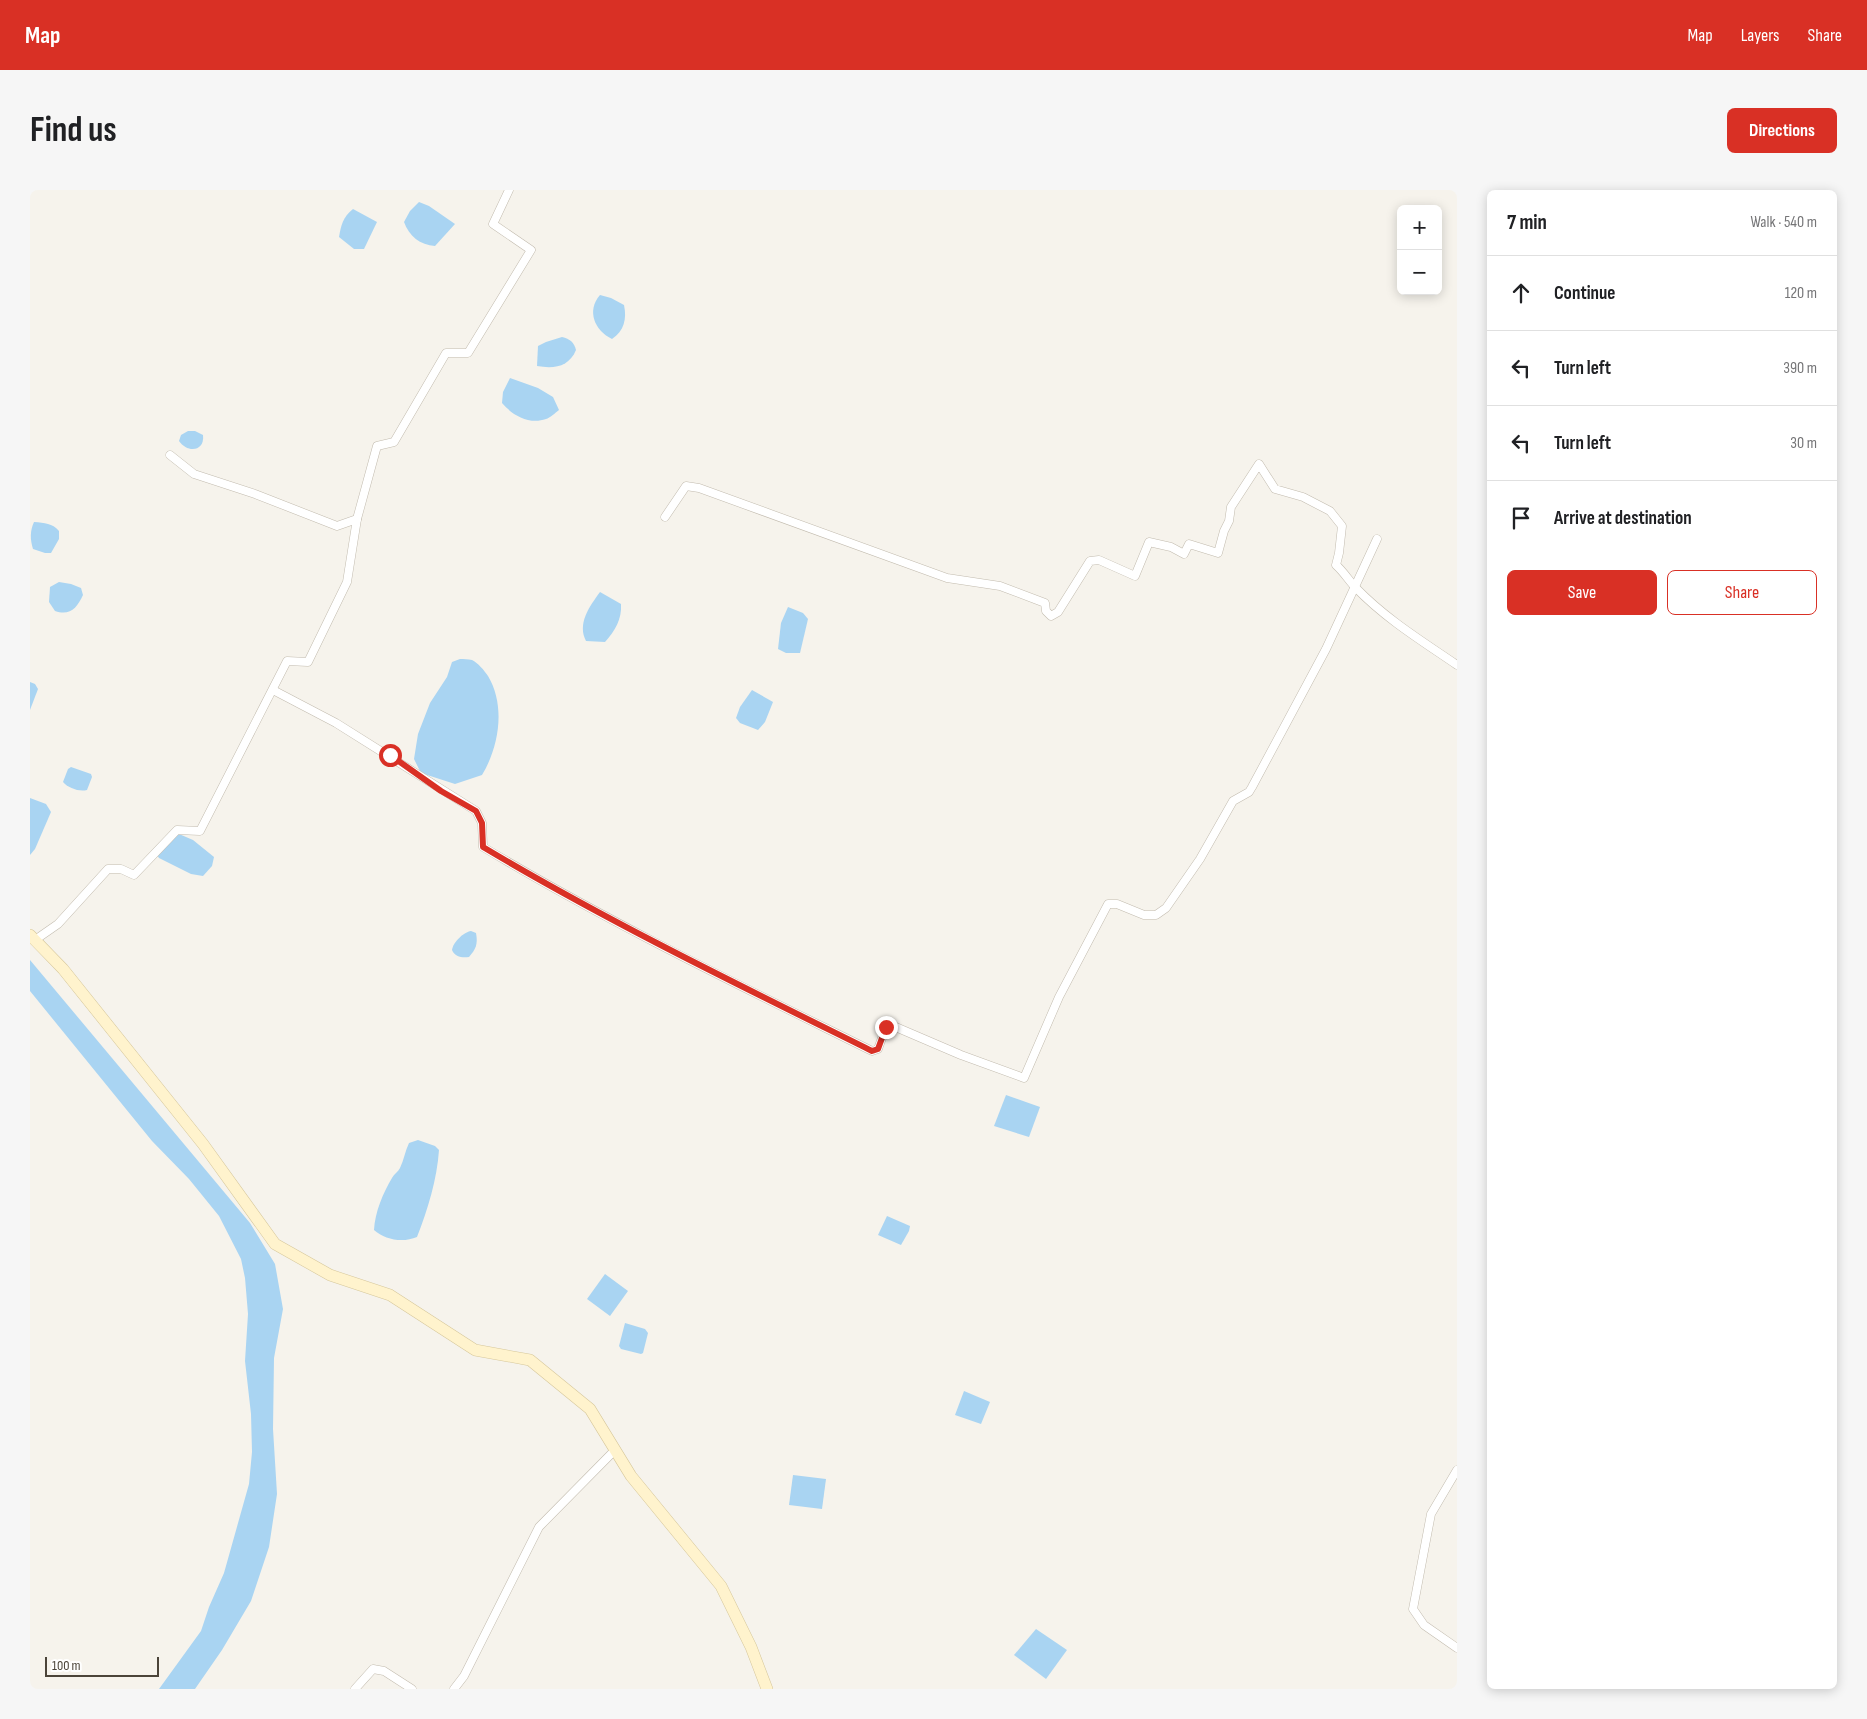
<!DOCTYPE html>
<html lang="en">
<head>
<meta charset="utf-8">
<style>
	body { margin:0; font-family:"Sofia Sans Condensed",sans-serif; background:#f6f6f6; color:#202124 }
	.controls { position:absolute; right:15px; top:15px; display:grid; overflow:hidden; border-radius:8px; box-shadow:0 2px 12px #0003 }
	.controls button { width:45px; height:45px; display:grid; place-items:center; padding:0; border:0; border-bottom:1px solid #e0e0e0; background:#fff; color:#202124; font:25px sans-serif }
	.scale { position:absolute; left:15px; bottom:12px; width:114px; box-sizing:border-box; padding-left:5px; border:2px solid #4b4439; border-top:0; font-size:14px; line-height:18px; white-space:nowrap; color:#4b4439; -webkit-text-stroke:4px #fff; paint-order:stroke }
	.stop { position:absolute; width:15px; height:15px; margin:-11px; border:4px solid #d93025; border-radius:50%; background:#fff }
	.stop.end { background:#d93025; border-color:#fff; box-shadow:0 1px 5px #0008 }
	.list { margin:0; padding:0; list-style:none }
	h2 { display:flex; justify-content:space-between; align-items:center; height:65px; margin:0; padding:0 20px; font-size:21px }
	h2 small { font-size:16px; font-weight:400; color:#757577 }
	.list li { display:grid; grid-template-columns:32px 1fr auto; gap:15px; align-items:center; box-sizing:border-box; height:75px; padding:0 20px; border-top:1px solid #e0e0e0 }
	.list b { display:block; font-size:19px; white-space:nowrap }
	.list em { font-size:16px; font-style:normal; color:#757577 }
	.actions { display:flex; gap:10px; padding:15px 20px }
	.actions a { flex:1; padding:11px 0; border:1px solid #d93025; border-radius:8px; text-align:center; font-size:18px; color:#d93025 }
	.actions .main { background:#d93025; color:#fff }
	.icon { flex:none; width:28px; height:28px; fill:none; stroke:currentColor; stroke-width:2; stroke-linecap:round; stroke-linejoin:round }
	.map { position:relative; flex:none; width:1427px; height:1499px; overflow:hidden; border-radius:8px }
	header { display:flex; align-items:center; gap:30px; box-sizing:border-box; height:70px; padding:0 25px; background:#d93025; color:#fff }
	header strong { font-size:24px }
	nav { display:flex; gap:28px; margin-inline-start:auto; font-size:18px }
	.intro { display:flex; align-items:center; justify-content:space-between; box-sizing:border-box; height:120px; padding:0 30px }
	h1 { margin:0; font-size:35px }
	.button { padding:12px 22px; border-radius:8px; background:#d93025; color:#fff; font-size:18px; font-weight:700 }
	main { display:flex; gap:30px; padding:0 30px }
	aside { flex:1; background:#fff; border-radius:8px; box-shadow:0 2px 12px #0003 }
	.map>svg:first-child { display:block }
	.water { fill:#a9d4f2 }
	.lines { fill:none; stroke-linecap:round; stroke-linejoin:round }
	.street-casing { stroke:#c2bbae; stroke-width:9 }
	.secondary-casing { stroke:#d6c79b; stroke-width:12 }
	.street { stroke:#fff; stroke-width:8 }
	.secondary { stroke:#fff3cd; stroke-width:11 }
	.route { stroke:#d93025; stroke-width:6 }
</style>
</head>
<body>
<header>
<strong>Map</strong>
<nav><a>Map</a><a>Layers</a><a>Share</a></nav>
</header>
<div class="intro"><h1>Find us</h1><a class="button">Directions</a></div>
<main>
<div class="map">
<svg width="1427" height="1499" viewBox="0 0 1427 1499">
	<rect width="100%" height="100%" fill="#f6f3ec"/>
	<!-- water -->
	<g class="water">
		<path d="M389 12 399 16 425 34 405 56C390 55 379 46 374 32L380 21Z"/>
		<path d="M323 19 347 32 334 59H324L309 47C311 35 313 27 323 19Z"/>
		<path d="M570 105 581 108 594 115C597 129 594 141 582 149 565 141 556 121 570 105Z"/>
		<path d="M532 147C540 149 544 152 546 160 539 177 524 179 507 176L508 156 516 152Z"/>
		<path d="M480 188 508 198 523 207 529 220C525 223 520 228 516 229 499 235 482 225 472 213L473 202Z"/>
		<path d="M158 241H165L173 245C175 262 157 263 149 251L151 245Z"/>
		<path d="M4 332C15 333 22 333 29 341V349L21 363H15L3 359C0 349 0 341 4 332Z"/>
		<path d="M29 392 41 394 51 398 53 405C47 418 40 426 25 421L19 412 20 397Z"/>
		<path d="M570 402 591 414C592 429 585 441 575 452L556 451C547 434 559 417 570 402Z"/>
		<polygon points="758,417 773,423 778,429 770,463 756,463 748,459 751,433"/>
		<path d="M430 469C434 469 438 469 442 470 448 473 454 480 458 486 476 516 469 557 452 585L425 594 391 583 384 569 388 544 400 513 417 487 422 472Z"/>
		<polygon points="0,492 5,494 8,499 0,520"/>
		<polygon points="722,500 743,512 735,532 728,540 710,533 706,528 710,517"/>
		<path d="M41 577 61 584 62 587 57 600C49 602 38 598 33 592L38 579Z"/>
		<polygon points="0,608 16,614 21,622 5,659 0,665"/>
		<polygon points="149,644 163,650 184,667 182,676 173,686 161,684 129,668 127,665 146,645"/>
		<path d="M441 741 446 743C448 754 446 759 439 767 432 768 425 767 422 760 423 752 434 742 441 741Z"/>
		<polygon points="0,770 220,1033 245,1074 253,1119 244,1168 243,1239 247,1304 239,1357 221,1411 192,1460 165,1499 129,1499 171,1441 179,1417 194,1383 219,1294 222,1262 221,1224 215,1171 218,1124 215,1088 211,1069 189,1026 159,989 122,951 0,801"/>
		<polygon points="976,905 1010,917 999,947 964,936"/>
		<path d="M388 950 405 956 409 960C407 989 398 1019 387 1047 373 1053 355 1050 344 1040 345 1022 353 1003 362 988 364 984 368 982 370 978 374 970 375 961 379 953Z"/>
		<polygon points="857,1026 880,1036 879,1041 871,1055 848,1045"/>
		<polygon points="575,1084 598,1101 580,1126 557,1109"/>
		<polygon points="595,1133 615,1139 618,1143 613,1163 611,1164 591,1159 589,1156"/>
		<polygon points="934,1201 960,1212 951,1234 925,1225"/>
		<polygon points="763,1285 796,1289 792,1319 759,1315"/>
		<polygon points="1006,1439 1037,1460 1016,1489 984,1465"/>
	</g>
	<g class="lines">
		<defs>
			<g id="street">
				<polyline points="140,265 164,284 225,304 307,336 327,329"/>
				<path d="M635 327 656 296 669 298 917 388 970 396 1015 413 1016 421 1021 426 1028 422 1060 371 1069 370 1105 386 1119 352 1141 357 1154 364 1159 354 1188 363 1194 341 1199 331 1201 317 1229 274 1245 299 1273 307 1300 321 1312 336 1309 363 1306 375C1314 382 1319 391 1326 398 1356 429 1392 451 1427 475"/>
				<path d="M243 500 306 533 446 621 452 633 453 657C578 732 711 796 842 861L848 859 856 837 861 835 931 865 994 888 1029 807 1078 714H1087L1114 725H1126L1136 718 1170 669 1203 611 1219 602 1222 597 1296 459 1347 349"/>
				<polyline points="5,750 28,734 78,679 91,679 104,685 147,640 170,641 257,471 278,472 317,392 327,329 347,256 364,252 416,163 438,163 501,60 463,34 479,0"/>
				<polyline points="1427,1280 1401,1324 1383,1419 1394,1435 1427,1458"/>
				<polyline points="325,1499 343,1479 354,1481 382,1499"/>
				<polyline points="424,1499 434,1486 509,1337 585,1260"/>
			</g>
			<polyline id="secondary" points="0,745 33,779 173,954 245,1054 300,1085 360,1105 445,1160 500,1170 560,1219 601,1286 691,1396 721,1457 737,1499"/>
		</defs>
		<!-- street casing -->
		<use href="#street" class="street-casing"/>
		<!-- secondary casing -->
		<use href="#secondary" class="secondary-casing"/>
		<!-- street -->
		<use href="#street" class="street"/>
		<!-- secondary -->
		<use href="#secondary" class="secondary"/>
	</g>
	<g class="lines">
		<!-- route -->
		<path class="route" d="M360 565 411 601 446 621 452 633 453 657C579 732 711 796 842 861L848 859 856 837"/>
	</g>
</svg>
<div class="controls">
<button>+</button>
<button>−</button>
</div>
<div class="scale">100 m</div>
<div class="stop" style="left:360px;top:565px"></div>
<div class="stop end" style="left:856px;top:837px"></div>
</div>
<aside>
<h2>7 min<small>Walk · 540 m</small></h2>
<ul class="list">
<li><svg class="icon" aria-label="ahead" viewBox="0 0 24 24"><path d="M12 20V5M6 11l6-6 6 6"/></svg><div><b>Continue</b></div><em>120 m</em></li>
<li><svg class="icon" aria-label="left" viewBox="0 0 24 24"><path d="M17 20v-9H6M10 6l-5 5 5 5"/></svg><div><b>Turn left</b></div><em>390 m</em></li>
<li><svg class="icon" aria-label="left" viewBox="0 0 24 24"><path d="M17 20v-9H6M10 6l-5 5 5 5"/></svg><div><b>Turn left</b></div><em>30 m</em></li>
<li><svg class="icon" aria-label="arrive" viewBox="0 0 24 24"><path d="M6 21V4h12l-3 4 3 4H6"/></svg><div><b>Arrive at destination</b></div></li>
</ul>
<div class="actions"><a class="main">Save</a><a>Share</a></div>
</aside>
</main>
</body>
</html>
